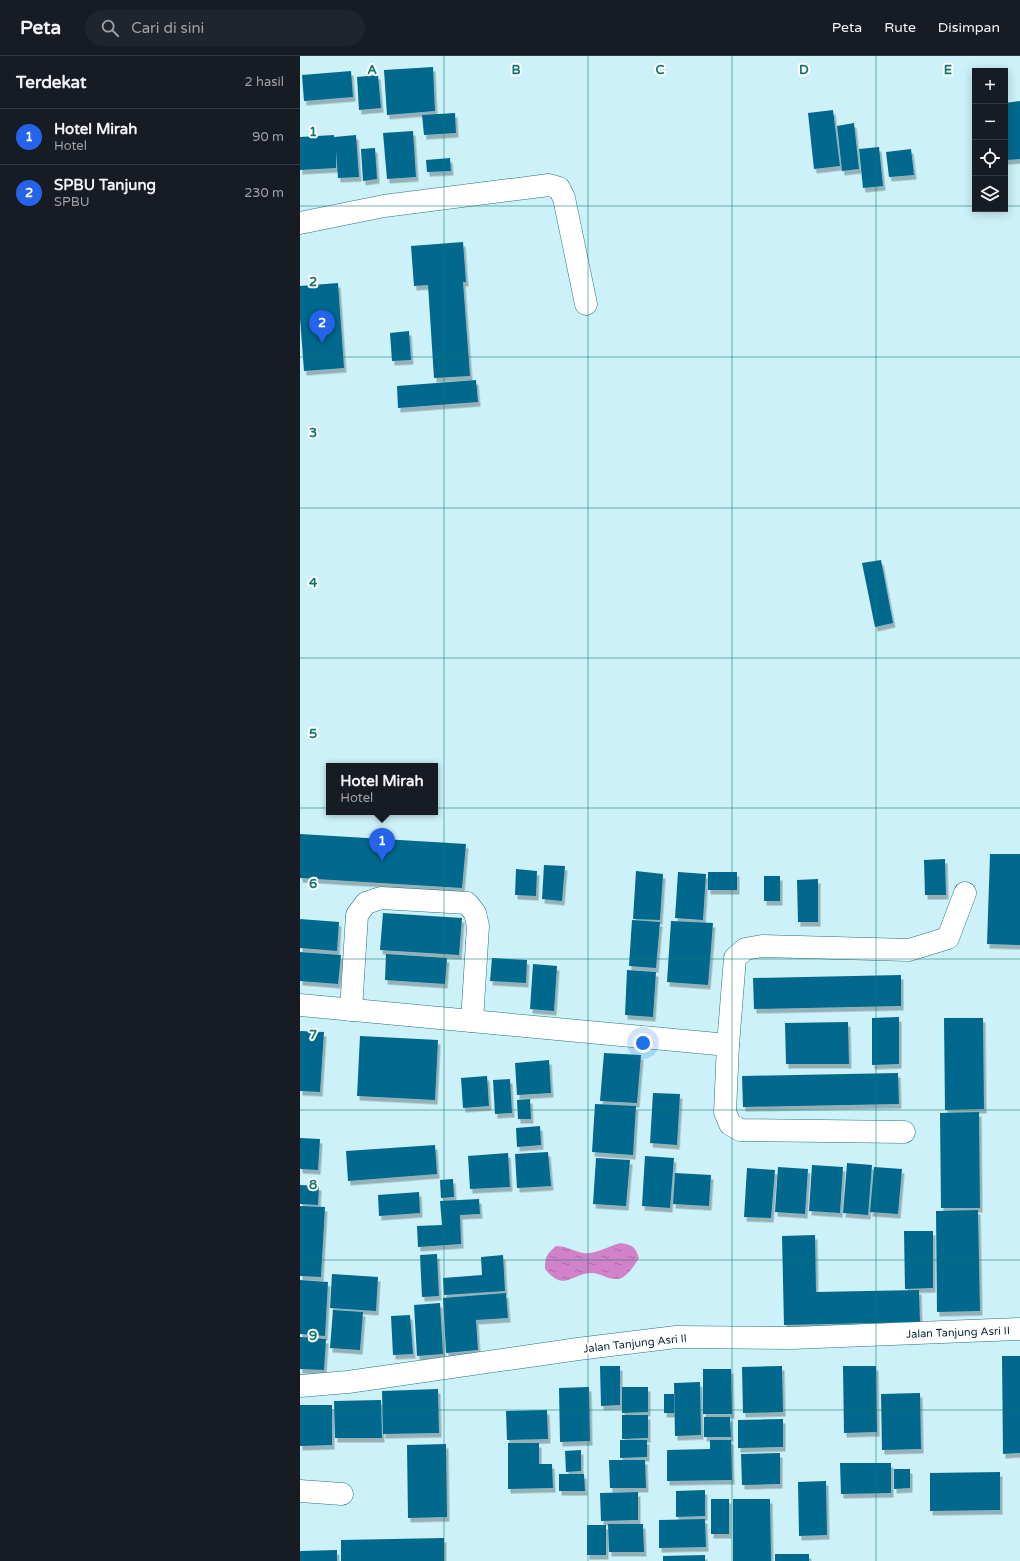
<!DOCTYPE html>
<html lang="id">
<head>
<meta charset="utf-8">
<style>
	body { margin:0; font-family:"Varela Round",sans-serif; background:#20242c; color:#f1f3f6 }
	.controls { position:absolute; right:12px; top:12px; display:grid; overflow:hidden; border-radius:0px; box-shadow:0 2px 10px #0003 }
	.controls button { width:36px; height:36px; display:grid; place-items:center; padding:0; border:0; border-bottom:1px solid #363941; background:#171b24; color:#f1f3f6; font:20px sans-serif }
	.you { position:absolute; left:343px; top:987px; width:14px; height:14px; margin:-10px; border:3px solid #fff; border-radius:50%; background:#1a73e8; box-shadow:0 0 0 6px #1a73e833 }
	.badge { display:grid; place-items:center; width:26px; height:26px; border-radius:50%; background:#2563eb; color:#fff; font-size:13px; font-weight:700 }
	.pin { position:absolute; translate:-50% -33px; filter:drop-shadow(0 1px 2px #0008) }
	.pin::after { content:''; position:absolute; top:21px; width:14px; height:12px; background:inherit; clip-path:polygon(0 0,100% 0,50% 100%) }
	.popup { position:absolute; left:26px; top:707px; width:112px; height:52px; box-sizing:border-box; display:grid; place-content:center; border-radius:0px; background:#171b24; filter:drop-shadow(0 1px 3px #0005); font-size:13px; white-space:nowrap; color:#9ea1a6 }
	.popup b { font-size:15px; color:#f1f3f6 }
	.popup::after { content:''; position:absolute; left:50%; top:100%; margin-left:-8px; border:8px solid transparent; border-top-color:#171b24 }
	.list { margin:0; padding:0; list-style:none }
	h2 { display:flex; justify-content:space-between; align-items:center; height:52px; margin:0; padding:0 16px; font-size:17px }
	h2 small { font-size:13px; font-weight:400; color:#9ea1a6 }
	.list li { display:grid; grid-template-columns:26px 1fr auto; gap:12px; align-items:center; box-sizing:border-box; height:56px; padding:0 16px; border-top:1px solid #363941 }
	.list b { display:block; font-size:15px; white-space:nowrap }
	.list p { margin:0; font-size:13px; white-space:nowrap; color:#9ea1a6 }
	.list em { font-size:13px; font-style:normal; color:#9ea1a6 }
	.icon { flex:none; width:22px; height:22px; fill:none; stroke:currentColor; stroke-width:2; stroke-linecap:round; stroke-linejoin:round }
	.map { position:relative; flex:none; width:720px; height:1505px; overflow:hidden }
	header { display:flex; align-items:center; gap:24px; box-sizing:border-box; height:56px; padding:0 20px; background:#171b24; border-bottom:1px solid #363941 }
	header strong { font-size:19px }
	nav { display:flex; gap:22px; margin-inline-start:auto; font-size:14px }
	.search { width:280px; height:36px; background:#20242c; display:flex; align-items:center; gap:10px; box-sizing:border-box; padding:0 14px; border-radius:22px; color:#9ea1a6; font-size:15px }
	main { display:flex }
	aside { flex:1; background:#171b24 }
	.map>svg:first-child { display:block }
	.water { fill:url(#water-ripples) }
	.building { fill:#00698d; filter:url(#shadow) }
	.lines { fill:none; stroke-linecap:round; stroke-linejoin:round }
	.minor-casing { stroke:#227482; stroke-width:23 }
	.minor { stroke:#fff; stroke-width:22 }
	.grid { fill:none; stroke:#0f766e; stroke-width:1; stroke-opacity:0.55 }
	.labels { text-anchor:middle; stroke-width:4; stroke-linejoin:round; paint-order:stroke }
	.street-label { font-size:11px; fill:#092b30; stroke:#fff }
	.grid-label { font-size:13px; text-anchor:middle; font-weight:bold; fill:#0f766e; stroke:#fff; stroke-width:4; stroke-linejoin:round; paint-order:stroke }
</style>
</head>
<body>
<header>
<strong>Peta</strong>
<div class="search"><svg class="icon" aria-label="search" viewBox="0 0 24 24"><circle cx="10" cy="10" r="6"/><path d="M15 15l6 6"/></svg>Cari di sini</div>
<nav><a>Peta</a><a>Rute</a><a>Disimpan</a></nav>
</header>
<main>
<aside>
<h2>Terdekat<small>2 hasil</small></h2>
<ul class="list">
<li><span class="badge">1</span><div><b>Hotel Mirah</b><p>Hotel</p></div><em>90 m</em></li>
<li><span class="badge">2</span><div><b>SPBU Tanjung</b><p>SPBU</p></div><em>230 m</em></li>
</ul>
</aside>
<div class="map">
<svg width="720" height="1505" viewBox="0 0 720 1505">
	<defs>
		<pattern id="water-ripples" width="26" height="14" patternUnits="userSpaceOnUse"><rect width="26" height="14" fill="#d282c9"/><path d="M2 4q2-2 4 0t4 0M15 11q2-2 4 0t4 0" fill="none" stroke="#a96ba4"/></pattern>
		<filter id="shadow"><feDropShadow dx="2.5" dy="4.5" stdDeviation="0" flood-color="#0004"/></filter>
	</defs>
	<rect width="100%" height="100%" fill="#ccf1f8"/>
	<!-- water -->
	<path class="water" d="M320 1187C332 1189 335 1190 339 1202 334 1210 326 1223 317 1223 309 1224 300 1217 292 1217 271 1217 265 1237 245 1213 245 1200 247 1198 256 1190 266 1190 274 1195 283 1197 294 1199 309 1190 320 1187Z"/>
	<!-- building -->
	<g class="building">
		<polygon points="133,11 135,55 87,59 84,14"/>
		<polygon points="51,15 53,41 4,45 2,19"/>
		<polygon points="78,19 81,52 59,54 57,21"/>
		<polygon points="720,45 720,103 705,104 705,47"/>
		<polygon points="533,54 540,110 514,113 508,57"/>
		<polygon points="155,57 156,77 124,79 122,59"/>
		<polygon points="554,67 559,113 542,115 537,70"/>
		<polygon points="113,75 116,121 87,123 83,77"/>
		<polygon points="34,79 34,81 56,79 59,121 38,122 36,95 36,112 0,114 0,81"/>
		<polygon points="579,91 583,130 563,132 559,93"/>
		<polygon points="75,92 77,123 63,125 61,93"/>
		<polygon points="611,93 614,119 589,121 586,96"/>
		<polygon points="150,102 151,115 127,116 126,104"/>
		<polygon points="163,186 166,226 163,226 170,320 134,322 128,229 114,230 111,190"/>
		<polygon points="38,227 44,312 4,315 0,262 0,230"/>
		<polygon points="109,275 111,304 92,305 90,277"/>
		<polygon points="176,324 178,346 98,352 97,330"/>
		<polygon points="581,504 593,567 575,571 562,507"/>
		<polygon points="0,778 166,788 162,832 0,822"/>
		<polygon points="690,798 720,798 720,889 687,888"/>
		<polygon points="645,803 646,839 625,839 624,804"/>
		<polygon points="244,809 265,810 262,845 242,843"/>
		<polygon points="216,813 237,815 236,840 215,839"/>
		<polygon points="336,815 363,818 360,864 333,863"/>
		<polygon points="378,816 406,818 403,864 375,862"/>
		<rect x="408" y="816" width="29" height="18"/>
		<rect x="464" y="820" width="16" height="25"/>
		<polygon points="518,823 518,866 498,866 497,824"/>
		<polygon points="83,857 162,862 159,899 80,894"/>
		<polygon points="0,863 39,866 37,895 0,892"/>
		<polygon points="332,864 360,866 356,912 329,910"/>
		<polygon points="371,865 413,867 408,929 367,926"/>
		<polygon points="0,896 41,899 38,928 0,925"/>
		<polygon points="86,898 147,902 145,928 85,924"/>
		<polygon points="192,902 227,904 226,927 190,925"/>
		<polygon points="233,908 257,910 254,955 230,953"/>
		<polygon points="327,914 356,916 353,961 325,959"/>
		<polygon points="601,919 601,950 454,953 453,922"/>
		<polygon points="599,961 599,1008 572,1009 572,962"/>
		<polygon points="644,962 683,962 684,1053 645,1054"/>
		<polygon points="548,966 549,1008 486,1008 485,967"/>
		<polygon points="0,975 24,976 20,1036 0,1035"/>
		<polygon points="60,980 138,984 135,1044 57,1040"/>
		<polygon points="304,997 341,999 337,1047 300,1045"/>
		<polygon points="249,1004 251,1037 217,1039 215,1007"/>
		<polygon points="598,1017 599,1048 443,1051 442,1020"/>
		<polygon points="187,1020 189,1050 163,1052 161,1022"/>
		<polygon points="210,1023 212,1057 195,1058 193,1024"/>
		<polygon points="353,1037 380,1038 377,1089 350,1087"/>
		<polygon points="230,1043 231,1063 218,1063 217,1044"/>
		<polygon points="295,1048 336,1050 333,1099 292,1096"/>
		<polygon points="679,1056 680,1152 641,1152 640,1057"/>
		<polygon points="240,1070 241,1089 217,1091 216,1072"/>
		<polygon points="0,1082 20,1083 18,1114 0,1113"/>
		<polygon points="135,1089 137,1118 48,1125 46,1095"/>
		<polygon points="248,1096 251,1130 217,1132 215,1098"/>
		<polygon points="208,1097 210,1131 170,1133 168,1100"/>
		<polygon points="345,1100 374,1102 370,1152 342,1150"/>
		<polygon points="296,1102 330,1104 326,1150 293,1148"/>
		<polygon points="547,1107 572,1109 568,1159 543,1157"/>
		<polygon points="512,1109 543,1111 540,1157 509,1155"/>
		<polygon points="478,1111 508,1113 505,1158 475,1156"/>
		<polygon points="574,1111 602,1113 598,1158 570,1156"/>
		<polygon points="447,1112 475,1114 471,1162 444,1161"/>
		<polygon points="375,1117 411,1119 409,1150 373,1148"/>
		<polygon points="153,1123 154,1141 141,1142 140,1124"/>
		<polygon points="0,1129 19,1130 18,1149 0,1148"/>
		<polygon points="119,1136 120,1157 79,1160 78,1139"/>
		<polygon points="179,1143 180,1158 160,1159 161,1188 118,1191 117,1170 142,1169 140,1145"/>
		<polygon points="0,1150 25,1151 21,1221 0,1220"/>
		<polygon points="678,1154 680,1255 637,1256 636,1155"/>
		<polygon points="604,1175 633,1175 633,1232 605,1233"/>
		<polygon points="515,1179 516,1236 619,1234 620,1266 484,1269 482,1180"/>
		<polygon points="137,1198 139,1240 122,1241 120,1199"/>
		<polygon points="203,1199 205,1235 144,1239 143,1222 182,1219 181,1201"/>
		<polygon points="32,1218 78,1221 76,1255 30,1252"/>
		<polygon points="0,1224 28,1226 25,1280 0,1278"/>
		<polygon points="206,1237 208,1262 176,1264 178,1294 146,1297 143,1242"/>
		<polygon points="140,1247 143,1298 117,1300 114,1249"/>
		<polygon points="33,1254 63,1256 60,1294 30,1292"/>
		<polygon points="110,1259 113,1298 93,1299 91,1260"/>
		<polygon points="0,1281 26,1283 24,1314 0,1313"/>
		<polygon points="702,1300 720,1300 720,1397 703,1398"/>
		<polygon points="300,1310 320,1310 320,1349 301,1350"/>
		<polygon points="482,1310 483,1356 443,1357 442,1311"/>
		<polygon points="543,1310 576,1310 577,1376 544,1377"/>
		<polygon points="403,1313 431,1313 432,1358 403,1358"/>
		<polygon points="400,1326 401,1379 375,1380 374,1327"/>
		<polygon points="289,1331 290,1385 260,1386 259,1332"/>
		<polygon points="322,1331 348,1331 348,1356 322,1357"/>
		<polygon points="138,1333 139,1377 83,1378 82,1335"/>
		<polygon points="620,1337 621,1393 582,1394 581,1338"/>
		<rect x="364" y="1338" width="10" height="19"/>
		<polygon points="81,1344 82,1382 35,1382 34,1345"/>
		<polygon points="0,1349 32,1349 32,1389 0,1390"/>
		<polygon points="247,1354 248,1383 207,1384 206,1355"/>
		<polygon points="322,1359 348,1359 348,1382 322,1383"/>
		<polygon points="404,1361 430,1361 431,1381 404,1381"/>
		<polygon points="483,1363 483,1391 438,1392 438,1364"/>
		<polygon points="320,1384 347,1384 347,1401 320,1402"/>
		<polygon points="410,1384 431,1384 432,1424 367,1425 367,1394 410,1393"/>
		<polygon points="208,1387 239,1387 239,1408 252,1408 253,1432 208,1433"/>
		<polygon points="146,1388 147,1461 108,1462 107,1389"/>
		<polygon points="281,1394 281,1415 266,1416 265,1395"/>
		<polygon points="480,1397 480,1428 442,1429 441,1398"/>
		<polygon points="309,1404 345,1404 346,1432 310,1432"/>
		<polygon points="540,1407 591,1407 591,1437 541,1438"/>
		<polygon points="594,1413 610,1413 610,1432 594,1433"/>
		<polygon points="700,1416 700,1454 630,1455 630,1417"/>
		<polygon points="259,1418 284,1418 285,1435 259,1435"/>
		<polygon points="526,1425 527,1479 499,1480 498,1426"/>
		<polygon points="405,1434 405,1460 376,1461 376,1435"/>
		<polygon points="338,1436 338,1464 301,1465 300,1437"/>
		<rect x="411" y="1443" width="18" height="35"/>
		<polygon points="433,1443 470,1443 471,1505 433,1505"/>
		<polygon points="405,1463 406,1491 359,1492 359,1464"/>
		<polygon points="308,1468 343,1468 344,1496 309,1496"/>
		<rect x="287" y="1469" width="19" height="30"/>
		<polygon points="144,1482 144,1505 41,1505 41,1484"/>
		<polygon points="37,1494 37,1505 0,1505 0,1495"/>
		<rect x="475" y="1498" width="34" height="7"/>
		<polygon points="405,1499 405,1505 363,1505 363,1500"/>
	</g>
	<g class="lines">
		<defs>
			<g id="minor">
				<polyline points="0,167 84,150 249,129 259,132 264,142 286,248"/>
				<polyline points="0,949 428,989 435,902 445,893 462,890 609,894 648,882 665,837"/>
				<polyline points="51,954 57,859 66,847 81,842 167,847 175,857 178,870 172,965"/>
				<polyline points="428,989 425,1056 430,1068 440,1074 604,1076"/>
				<polyline points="0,1330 48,1326 278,1293 376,1281 492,1282 720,1273"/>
				<polyline points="0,1435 42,1438"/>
			</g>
		</defs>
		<!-- minor casing -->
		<use href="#minor" class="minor-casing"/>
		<!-- minor -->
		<use href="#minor" class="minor"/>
	</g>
	<!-- grid -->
	<path class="grid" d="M144 0V1505M288 0V1505M432 0V1505M576 0V1505M0 150H675M705 150H720M0 301H720M0 452H720M0 602H720M0 752H720M0 903H720M0 1054H720M0 1204H720M0 1354H720"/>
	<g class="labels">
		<!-- street labels -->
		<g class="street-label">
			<text transform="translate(658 1276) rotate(-2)" y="4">Jalan Tanjung Asri II</text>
			<text transform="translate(335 1287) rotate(-6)" y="4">Jalan Tanjung Asri II</text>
		</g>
	</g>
	<g class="grid-label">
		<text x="72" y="18">A</text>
		<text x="216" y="18">B</text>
		<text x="360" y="18">C</text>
		<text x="504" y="18">D</text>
		<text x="648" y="18">E</text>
		<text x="13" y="80">1</text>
		<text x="13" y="230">2</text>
		<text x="13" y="381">3</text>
		<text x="13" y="531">4</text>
		<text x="13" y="682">5</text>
		<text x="13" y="832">6</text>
		<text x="13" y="983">7</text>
		<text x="13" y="1133">8</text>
		<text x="13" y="1284">9</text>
	</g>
</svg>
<div class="controls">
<button>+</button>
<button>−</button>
<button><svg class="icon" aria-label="locate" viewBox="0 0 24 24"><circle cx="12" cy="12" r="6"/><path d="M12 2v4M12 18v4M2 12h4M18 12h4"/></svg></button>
<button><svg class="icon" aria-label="layers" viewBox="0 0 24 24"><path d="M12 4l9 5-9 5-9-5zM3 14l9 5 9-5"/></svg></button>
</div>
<div class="you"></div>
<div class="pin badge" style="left:82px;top:805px">1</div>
<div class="popup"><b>Hotel Mirah</b>Hotel</div>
<div class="pin badge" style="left:22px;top:287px">2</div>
</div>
</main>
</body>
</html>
